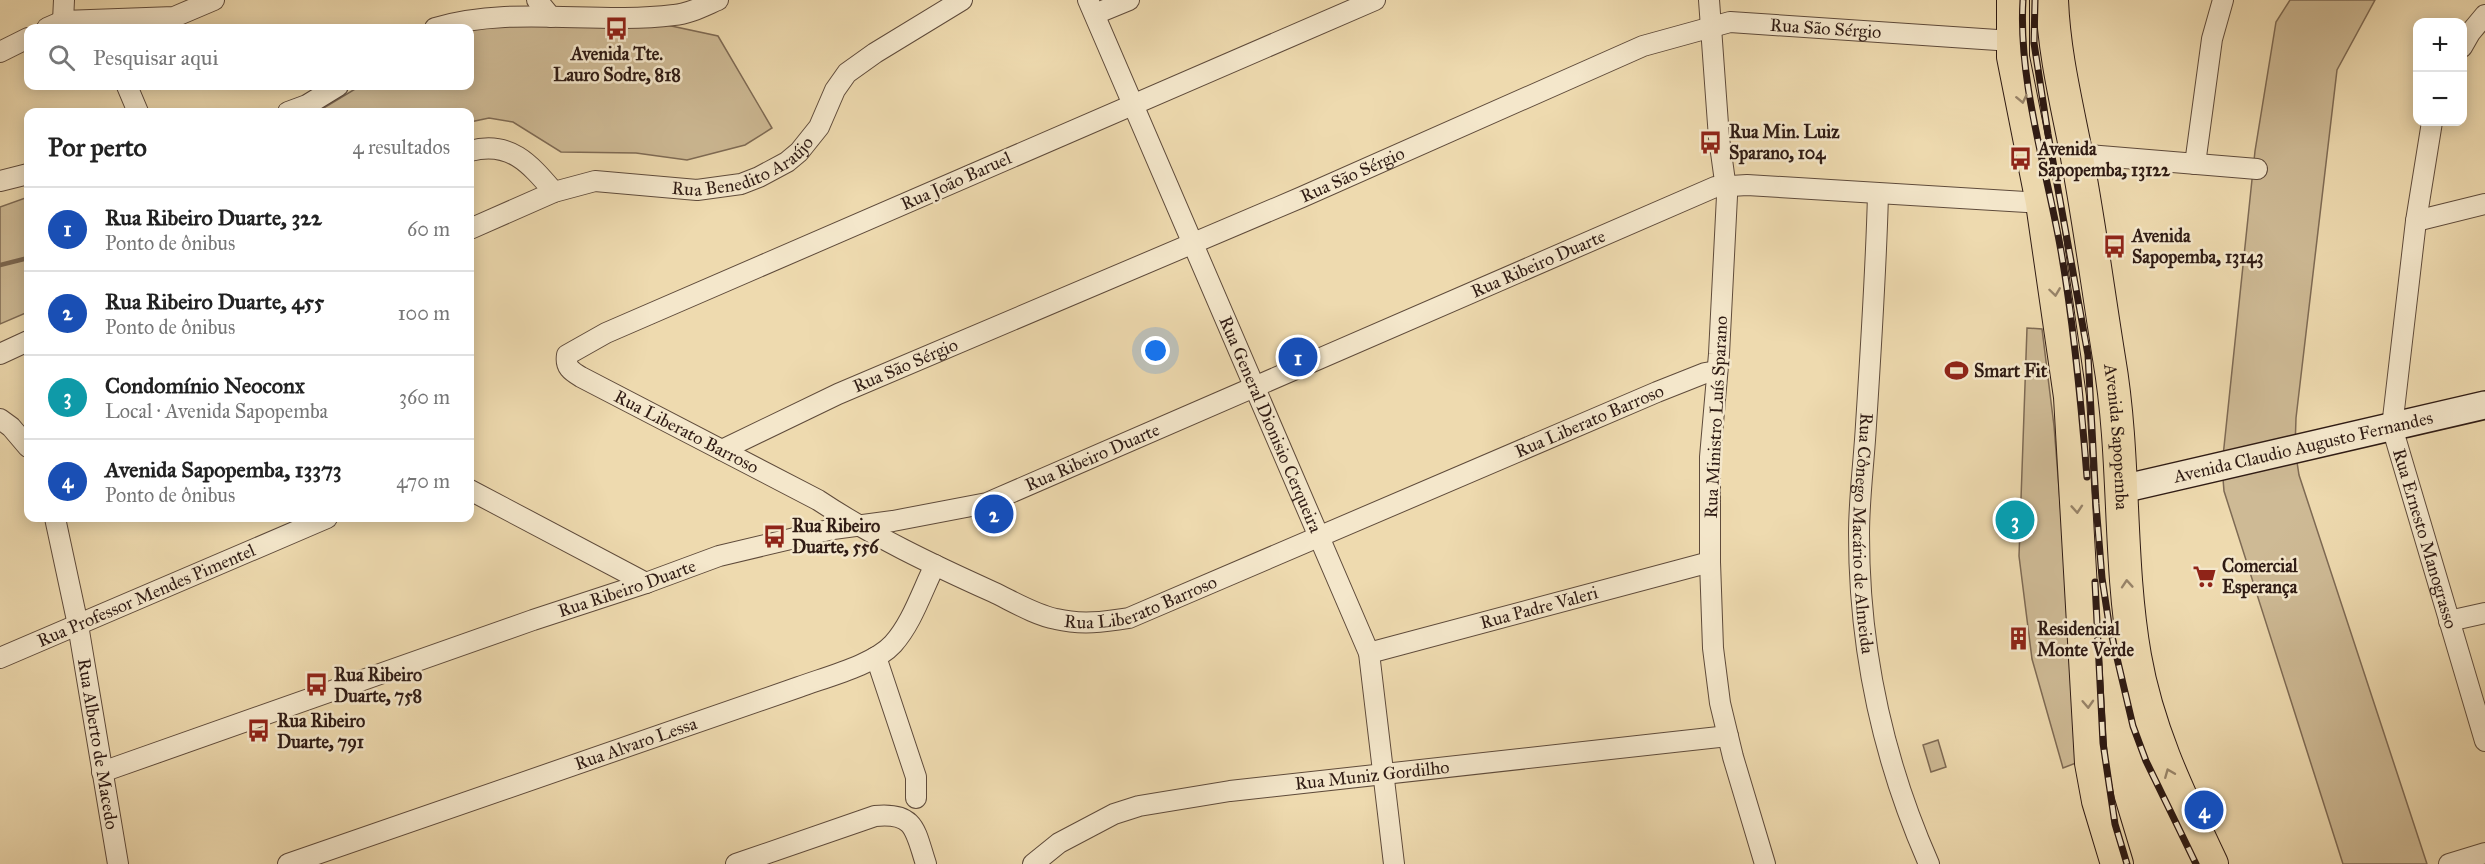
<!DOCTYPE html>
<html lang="pt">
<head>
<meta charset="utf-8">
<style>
	body { margin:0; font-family:"IM FELL Great Primer",serif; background:#f6f6f6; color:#222 }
	.controls { position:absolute; right:18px; top:18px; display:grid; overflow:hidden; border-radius:12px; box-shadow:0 3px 15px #0003 }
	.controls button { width:54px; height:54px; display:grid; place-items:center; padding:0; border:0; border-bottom:2px solid #e0e0e0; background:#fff; color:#222; font:30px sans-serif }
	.you { position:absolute; left:1156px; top:351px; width:21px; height:21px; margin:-15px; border:4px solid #fff; border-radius:50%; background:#1a73e8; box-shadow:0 0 0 9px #1a73e833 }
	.badge { display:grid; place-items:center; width:39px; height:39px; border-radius:50%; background:#8f2418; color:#fff; font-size:20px; font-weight:700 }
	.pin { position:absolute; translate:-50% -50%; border:3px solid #fff; box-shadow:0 2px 6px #0006 }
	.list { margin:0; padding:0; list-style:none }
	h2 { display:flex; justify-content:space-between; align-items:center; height:78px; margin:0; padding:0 24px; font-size:26px }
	h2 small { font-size:20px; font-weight:400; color:#767676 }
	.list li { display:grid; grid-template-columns:39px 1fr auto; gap:18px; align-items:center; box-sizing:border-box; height:84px; padding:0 24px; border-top:2px solid #e0e0e0 }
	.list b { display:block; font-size:22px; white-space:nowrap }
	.list p { margin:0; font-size:20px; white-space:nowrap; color:#767676 }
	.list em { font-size:20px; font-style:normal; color:#767676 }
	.icon { flex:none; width:33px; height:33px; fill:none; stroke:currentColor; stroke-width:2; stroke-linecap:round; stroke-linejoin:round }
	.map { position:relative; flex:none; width:2485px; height:864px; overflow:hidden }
	.search { position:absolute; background:#fff; box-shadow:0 3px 15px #0003; left:24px; top:24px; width:450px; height:66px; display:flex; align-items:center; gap:15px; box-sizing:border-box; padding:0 21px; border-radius:12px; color:#767676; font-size:22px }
	.panel { position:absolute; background:#fff; box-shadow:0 3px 15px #0003; left:24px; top:108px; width:450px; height:414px; border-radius:12px }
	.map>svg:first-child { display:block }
	.green { fill:#ceba95; stroke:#7e6a54; stroke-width:1.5 }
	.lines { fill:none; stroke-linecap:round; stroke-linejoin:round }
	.stream { stroke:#7b6751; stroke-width:4.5 }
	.street-casing { stroke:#5f4b3b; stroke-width:22 }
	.secondary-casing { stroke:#2f1b14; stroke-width:30 }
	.primary-casing { stroke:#2f1b14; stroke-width:34 }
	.street { stroke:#f4e7cb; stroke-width:20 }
	.secondary { stroke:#f4e7cb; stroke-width:27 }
	.primary { stroke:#eedaaf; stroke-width:32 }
	.rail-casing { stroke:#2f1b14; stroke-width:7 }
	.rail { stroke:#f4e7cb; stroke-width:4.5; stroke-dasharray:14; stroke-linecap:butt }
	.oneway { stroke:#988469 }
	.labels { text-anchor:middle; stroke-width:5; stroke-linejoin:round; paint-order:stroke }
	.street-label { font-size:18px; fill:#2f1b14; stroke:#f4e7cb }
	.poi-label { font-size:18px; font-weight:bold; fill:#2f1b14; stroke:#f4e7cb; text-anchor:start }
</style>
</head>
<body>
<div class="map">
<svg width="2485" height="864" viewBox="0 0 2485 864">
	<rect width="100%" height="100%" fill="#eedaaf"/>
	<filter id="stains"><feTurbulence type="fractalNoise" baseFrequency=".00333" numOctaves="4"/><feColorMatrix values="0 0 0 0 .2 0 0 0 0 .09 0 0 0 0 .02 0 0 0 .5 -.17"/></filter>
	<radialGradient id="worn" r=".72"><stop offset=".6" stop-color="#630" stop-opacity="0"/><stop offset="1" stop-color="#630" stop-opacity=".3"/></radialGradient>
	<!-- green -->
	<g class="green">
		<polygon points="2290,0 2375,0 2337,70 2296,418 2295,449 2299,475 2427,864 2343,864 2224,491 2222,466 2255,151 2276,22"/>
		<polygon points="634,18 718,36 772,128 745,145 687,160 636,153 561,152 513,122 489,118 470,122 470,112 317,112 360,86 470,86 470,30 527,19"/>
		<polygon points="28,197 28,312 0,324 0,207"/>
		<polygon points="2027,328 2042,329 2054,426 2076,701 2076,763 2063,768 2032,659 2019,556"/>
		<polygon points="1938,740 1946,767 1931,772 1923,745"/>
	</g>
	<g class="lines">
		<!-- stream -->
		<polyline class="stream" points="0,265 28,258"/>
		<defs>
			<g id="street">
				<polyline points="537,0 551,17"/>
				<path id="s1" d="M1088 0 1369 653 1394 864"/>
				<path id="s2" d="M1375 0 606 333 567 355C565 367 571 371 581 377L818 500C872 536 933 565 993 592 1012 601 1035 615 1056 619 1081 625 1104 622 1129 618L1657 392 1705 373 1717 371"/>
				<polyline points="1709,0 1719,138 1727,196 1719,354 1710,457 1710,562 1713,648 1720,703 1733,757 1765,864"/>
				<polyline points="1095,14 1129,0"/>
				<polyline points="63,21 64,0"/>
				<polyline points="47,28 63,21 174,17 214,0"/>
				<path d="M435 28C513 5 594 25 674 15 689 14 704 6 718 0"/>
				<polyline points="2462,47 2470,33 2485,15"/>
				<polyline points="0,52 28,38"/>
				<polyline points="127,86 138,112"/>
				<polyline points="288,112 307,105 338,86"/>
				<path id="s3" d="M2432 122 2416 221 2392 427 2485 741"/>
				<path d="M470 151C510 140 530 164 554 192"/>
				<polyline points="2076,154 2257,169"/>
				<polyline points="2195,164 2212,39 2223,0"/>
				<polyline points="0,181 28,174"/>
				<path id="s4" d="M1878 194C1876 271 1871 348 1866 425 1864 461 1859 498 1859 534 1859 647 1883 760 1929 864"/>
				<polyline points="2416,221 2485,204"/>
				<path id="s5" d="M470 229 554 192 595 181 697 190 741 184 759 177 787 162 799 152 819 127 835 90 847 73 875 53 962 0"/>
				<polyline points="0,354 28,341"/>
				<polyline points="0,419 11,427 28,447"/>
				<path id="s6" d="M722 450 838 394 1302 197 1643 46 1730 22 2012 41"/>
				<polyline points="470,490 646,583"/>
				<path id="s7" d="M55 518 78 625 118 864"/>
				<polyline points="2449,621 2485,613"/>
				<path id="s8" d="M1369 653 1710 562"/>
				<polyline points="876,657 916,777 916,798"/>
				<path id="s9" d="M0 658 327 518"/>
				<path id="s10" d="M102 772 533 620 646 583 719 556 833 529 893 521 987 503 1715 187 1747 185 2042 203"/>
				<path id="s11" d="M288 864 799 687C826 677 874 665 893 644 912 623 922 591 935 565"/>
				<path d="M736 864 875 816C916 812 915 831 926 864"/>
				<path id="s12" d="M1033 864 1059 843 1114 814 1139 806 1230 791 1728 736"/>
				<polyline points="2449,864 2485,853"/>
			</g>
			<g id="secondary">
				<path id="s13" d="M2122 489 2485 405"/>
			</g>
			<g id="primary">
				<polyline points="2013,0 2013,57 2042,203 2070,397 2091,763 2098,801 2117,864"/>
				<path id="s14" d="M2052 0C2054 52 2066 101 2076 152 2089 220 2098 290 2109 358 2126 457 2118 558 2135 656 2148 731 2180 796 2212 864"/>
			</g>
		</defs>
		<!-- street casing -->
		<use href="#street" class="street-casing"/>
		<!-- secondary casing -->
		<use href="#secondary" class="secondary-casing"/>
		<!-- primary casing -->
		<use href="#primary" class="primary-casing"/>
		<!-- street -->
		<use href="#street" class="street"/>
		<!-- secondary -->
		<use href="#secondary" class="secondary"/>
		<!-- primary -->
		<use href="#primary" class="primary"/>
		<defs>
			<g id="rail">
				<path d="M2023 0C2018 82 2047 170 2061 251 2074 326 2081 401 2087 477"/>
				<polyline points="2035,0 2034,43 2048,134 2088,355 2096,504 2102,578 2109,624 2133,726 2146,761 2196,864"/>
				<polyline points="2095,582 2103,743 2115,824 2127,864"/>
			</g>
		</defs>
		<!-- rail casing -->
		<use href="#rail" class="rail-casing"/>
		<!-- rail -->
		<use href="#rail" class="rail"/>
	</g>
	<!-- one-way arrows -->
	<defs><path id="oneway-chevron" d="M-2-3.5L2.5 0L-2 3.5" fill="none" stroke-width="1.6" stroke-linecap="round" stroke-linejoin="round" transform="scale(1.5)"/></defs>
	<g class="oneway">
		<use href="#oneway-chevron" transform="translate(2022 99) rotate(78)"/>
		<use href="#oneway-chevron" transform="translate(2055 292) rotate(82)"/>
		<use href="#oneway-chevron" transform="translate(2077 509) rotate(86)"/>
		<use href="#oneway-chevron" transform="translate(2127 584) rotate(-94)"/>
		<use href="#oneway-chevron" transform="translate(2088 704) rotate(87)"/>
		<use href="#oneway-chevron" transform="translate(2169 773) rotate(-112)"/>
	</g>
	<!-- icons -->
	<defs>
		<symbol id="bus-bare" viewBox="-9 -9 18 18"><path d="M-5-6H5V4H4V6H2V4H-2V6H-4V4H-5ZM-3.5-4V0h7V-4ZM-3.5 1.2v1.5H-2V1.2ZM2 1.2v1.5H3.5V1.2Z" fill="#8f2418" stroke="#f4e7cb" stroke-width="2.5" paint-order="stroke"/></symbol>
		<symbol id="stadium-bare" viewBox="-9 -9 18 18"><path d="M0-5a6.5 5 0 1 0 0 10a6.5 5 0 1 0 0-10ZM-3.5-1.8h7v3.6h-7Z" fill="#8f2418" stroke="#f4e7cb" stroke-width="2.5" paint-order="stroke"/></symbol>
		<symbol id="supermarket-bare" viewBox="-9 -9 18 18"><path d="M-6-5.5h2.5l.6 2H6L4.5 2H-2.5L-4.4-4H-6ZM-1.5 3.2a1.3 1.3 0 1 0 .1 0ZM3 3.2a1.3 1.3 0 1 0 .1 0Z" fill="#8f2418" stroke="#f4e7cb" stroke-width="2.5" paint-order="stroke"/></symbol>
		<symbol id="building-bare" viewBox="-9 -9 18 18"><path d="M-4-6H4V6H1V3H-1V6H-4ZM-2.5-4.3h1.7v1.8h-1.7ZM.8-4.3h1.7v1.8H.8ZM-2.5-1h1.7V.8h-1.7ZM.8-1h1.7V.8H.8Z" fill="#8f2418" stroke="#f4e7cb" stroke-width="2.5" paint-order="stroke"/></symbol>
	</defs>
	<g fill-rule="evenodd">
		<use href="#bus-bare" x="600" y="12" width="33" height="33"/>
		<use href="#bus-bare" x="1694" y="126" width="33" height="33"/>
		<use href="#bus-bare" x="2004" y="142" width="33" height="33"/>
		<use href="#bus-bare" x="2098" y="230" width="33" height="33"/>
		<use href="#stadium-bare" x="1940" y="354" width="33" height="33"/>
		<use href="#bus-bare" x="758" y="520" width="33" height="33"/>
		<use href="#supermarket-bare" x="2188" y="560" width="33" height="33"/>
		<use href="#building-bare" x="2002" y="622" width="33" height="33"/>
		<use href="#bus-bare" x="300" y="668" width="33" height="33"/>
		<use href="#bus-bare" x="242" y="714" width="33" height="33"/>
	</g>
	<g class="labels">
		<!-- street labels -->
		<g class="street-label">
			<text dy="6" stroke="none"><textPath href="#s6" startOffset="1192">Rua São Sérgio</textPath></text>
			<text dy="6" stroke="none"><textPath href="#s5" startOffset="288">Rua Benedito Araújo</textPath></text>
			<text dy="6" stroke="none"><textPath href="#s6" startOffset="688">Rua São Sérgio</textPath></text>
			<text transform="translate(956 181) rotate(-24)" y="6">Rua João Baruel</text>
			<text dy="6" stroke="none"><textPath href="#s10" startOffset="1528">Rua Ribeiro Duarte</textPath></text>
			<text dy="6" stroke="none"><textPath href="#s6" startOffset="202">Rua São Sérgio</textPath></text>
			<text transform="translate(1716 417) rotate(-87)" y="6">Rua Ministro Luís Sparano</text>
			<text dy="6" stroke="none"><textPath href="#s2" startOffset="2019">Rua Liberato Barroso</textPath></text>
			<text dy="6" stroke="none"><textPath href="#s1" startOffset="462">Rua General Dionisio Cerqueira</textPath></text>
			<text dy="6" stroke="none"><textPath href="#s2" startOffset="1030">Rua Liberato Barroso</textPath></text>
			<text dy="6" stroke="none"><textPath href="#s14" startOffset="442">Avenida Sapopemba</textPath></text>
			<text dy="6" stroke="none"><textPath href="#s13" startOffset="186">Avenida Claudio Augusto Fernandes</textPath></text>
			<text dy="6" stroke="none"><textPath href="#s10" startOffset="1042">Rua Ribeiro Duarte</textPath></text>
			<text dy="6" stroke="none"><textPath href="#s4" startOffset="340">Rua Cônego Macário de Almeida</textPath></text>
			<text dy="6" stroke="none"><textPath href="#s3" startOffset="424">Rua Ernesto Manograsso</textPath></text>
			<text dy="6" stroke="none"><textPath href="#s10" startOffset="556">Rua Ribeiro Duarte</textPath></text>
			<text dy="6" stroke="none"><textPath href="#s9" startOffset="159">Rua Professor Mendes Pimentel</textPath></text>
			<text dy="6" stroke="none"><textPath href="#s2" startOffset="1533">Rua Liberato Barroso</textPath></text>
			<text dy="6" stroke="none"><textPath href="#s8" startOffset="176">Rua Padre Valeri</textPath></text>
			<text dy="6" stroke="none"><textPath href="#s7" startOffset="230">Rua Alberto de Macedo</textPath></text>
			<text dy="6" stroke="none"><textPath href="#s11" startOffset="368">Rua Alvaro Lessa</textPath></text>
			<text dy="6" stroke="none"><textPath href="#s12" startOffset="357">Rua Muniz Gordilho</textPath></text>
		</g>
		<!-- poi labels -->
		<g class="poi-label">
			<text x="617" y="60" text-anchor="middle">Avenida Tte.<tspan x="617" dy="21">Lauro Sodre, 818</tspan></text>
			<text x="1729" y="138">Rua Min. Luiz<tspan x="1729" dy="21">Sparano, 104</tspan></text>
			<text x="2038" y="155">Avenida<tspan x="2038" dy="21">Sapopemba, 13122</tspan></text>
			<text x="2132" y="242">Avenida<tspan x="2132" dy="21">Sapopemba, 13143</tspan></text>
			<text x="1974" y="377">Smart Fit</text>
			<text x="792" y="532">Rua Ribeiro<tspan x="792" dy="21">Duarte, 556</tspan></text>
			<text x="2222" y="572">Comercial<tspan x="2222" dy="21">Esperança</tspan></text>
			<text x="2037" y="635">Residencial<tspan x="2037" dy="21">Monte Verde</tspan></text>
			<text x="334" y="681">Rua Ribeiro<tspan x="334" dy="21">Duarte, 758</tspan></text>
			<text x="277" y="727">Rua Ribeiro<tspan x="277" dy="21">Duarte, 791</tspan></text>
		</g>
	</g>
	<rect width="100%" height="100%" filter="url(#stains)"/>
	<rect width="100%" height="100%" fill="url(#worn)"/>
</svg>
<div class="controls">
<button>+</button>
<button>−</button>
</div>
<div class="you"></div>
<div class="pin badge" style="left:1298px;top:357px;background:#1a4fb4">1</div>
<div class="pin badge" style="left:994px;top:514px;background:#1a4fb4">2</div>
<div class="pin badge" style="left:2015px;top:520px;background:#0f9aa8">3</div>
<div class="pin badge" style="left:2204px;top:810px;background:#1a4fb4">4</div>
<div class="search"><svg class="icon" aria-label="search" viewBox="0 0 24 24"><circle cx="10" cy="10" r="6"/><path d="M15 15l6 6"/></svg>Pesquisar aqui</div>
<section class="panel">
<h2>Por perto<small>4 resultados</small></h2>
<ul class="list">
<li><span class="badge" style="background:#1a4fb4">1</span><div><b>Rua Ribeiro Duarte, 322</b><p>Ponto de ônibus</p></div><em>60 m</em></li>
<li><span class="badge" style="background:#1a4fb4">2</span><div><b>Rua Ribeiro Duarte, 455</b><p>Ponto de ônibus</p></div><em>100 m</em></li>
<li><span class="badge" style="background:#0f9aa8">3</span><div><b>Condomínio Neoconx</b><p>Local · Avenida Sapopemba</p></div><em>360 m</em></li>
<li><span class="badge" style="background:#1a4fb4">4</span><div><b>Avenida Sapopemba, 13373</b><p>Ponto de ônibus</p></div><em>470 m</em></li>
</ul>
</section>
</div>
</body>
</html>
